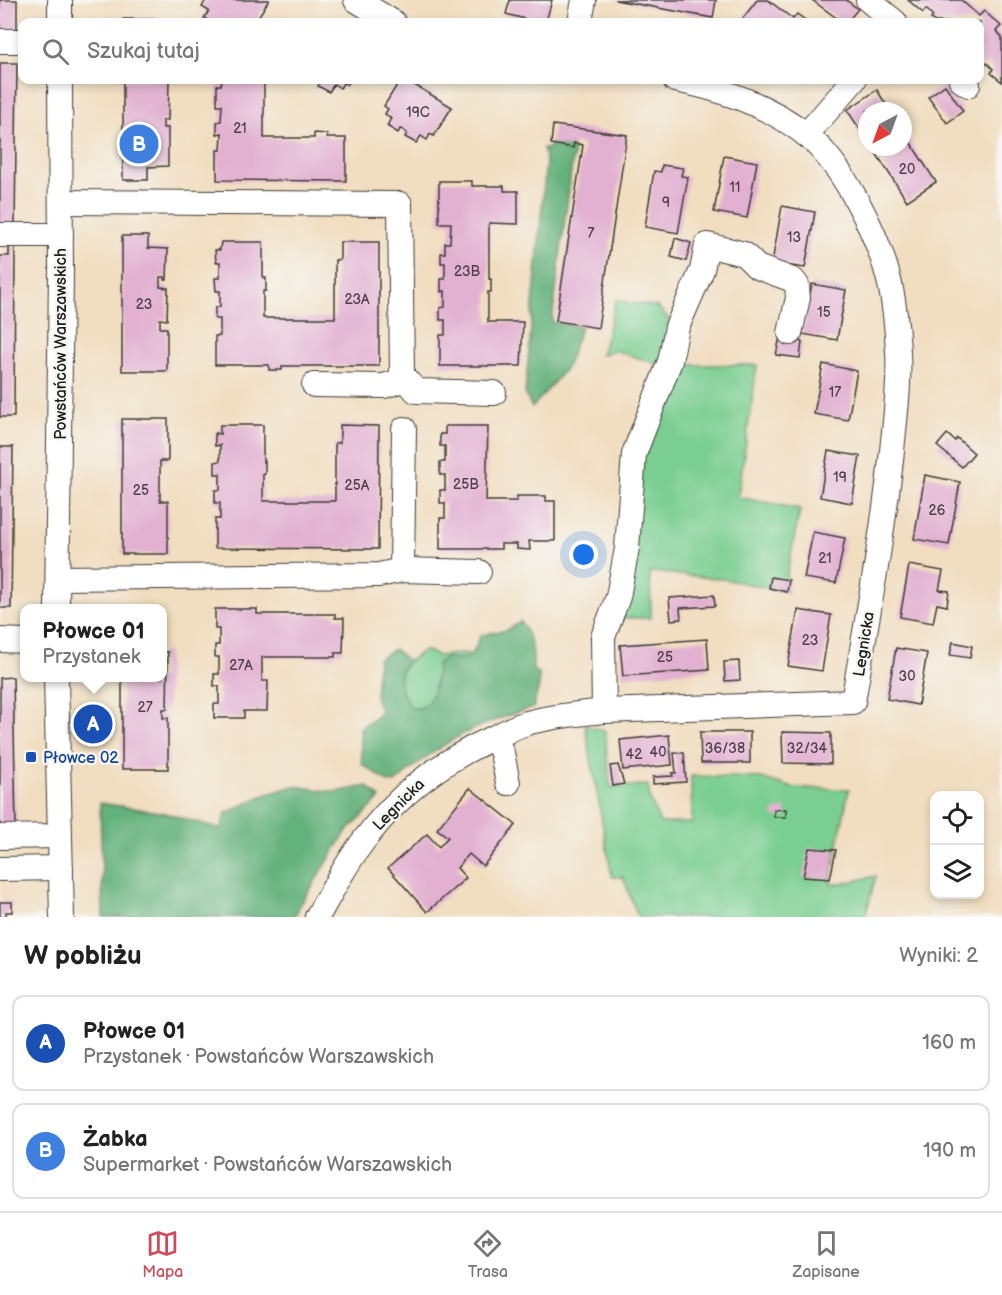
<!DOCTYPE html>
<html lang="pl">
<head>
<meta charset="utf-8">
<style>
	body { margin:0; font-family:"Balsamiq Sans",sans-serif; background:#f2f2f2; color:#222 }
	.controls { position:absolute; right:18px; bottom:18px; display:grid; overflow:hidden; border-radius:12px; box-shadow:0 3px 9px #0003 }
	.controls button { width:54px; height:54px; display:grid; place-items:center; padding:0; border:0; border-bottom:2px solid #e0e0e0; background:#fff; color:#222; font:30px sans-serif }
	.compass { position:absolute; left:858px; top:102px; width:54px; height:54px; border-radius:50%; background:#fff; box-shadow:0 3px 9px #0003; rotate:221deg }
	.you { position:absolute; left:584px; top:555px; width:21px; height:21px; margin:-15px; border:4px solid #fff; border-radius:50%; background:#1a73e8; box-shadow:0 0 0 9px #1a73e833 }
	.badge { display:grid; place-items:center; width:39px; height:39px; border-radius:50%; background:#d1495b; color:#fff; font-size:20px; font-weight:700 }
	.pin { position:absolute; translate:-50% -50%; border:3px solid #fff; box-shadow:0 2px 6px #0006 }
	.popup { position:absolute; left:20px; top:604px; width:147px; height:78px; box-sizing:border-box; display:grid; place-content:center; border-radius:12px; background:#fff; filter:drop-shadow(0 2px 4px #0005); font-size:20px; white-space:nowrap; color:#767676 }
	.popup b { font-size:22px; color:#222 }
	.popup::after { content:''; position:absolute; left:50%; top:100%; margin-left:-12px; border:12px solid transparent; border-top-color:#fff }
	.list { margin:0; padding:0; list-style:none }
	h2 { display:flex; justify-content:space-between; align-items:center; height:78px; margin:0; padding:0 24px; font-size:26px }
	h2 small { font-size:20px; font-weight:400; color:#767676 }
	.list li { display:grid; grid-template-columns:39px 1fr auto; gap:18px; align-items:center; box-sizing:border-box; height:96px; margin:0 12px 12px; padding:0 12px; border:2px solid #e0e0e0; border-radius:12px }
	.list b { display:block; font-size:22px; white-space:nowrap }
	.list p { margin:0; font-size:20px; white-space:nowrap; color:#767676 }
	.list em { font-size:20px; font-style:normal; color:#767676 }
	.icon { flex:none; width:33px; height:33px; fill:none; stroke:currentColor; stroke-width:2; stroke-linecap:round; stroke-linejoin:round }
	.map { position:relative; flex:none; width:1002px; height:917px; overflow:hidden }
	.search { position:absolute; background:#fff; box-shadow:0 3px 9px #0003; left:18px; right:18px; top:18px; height:66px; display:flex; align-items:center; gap:15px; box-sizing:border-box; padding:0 21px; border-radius:12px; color:#767676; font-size:22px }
	.sheet { height:294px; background:#fff }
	nav { display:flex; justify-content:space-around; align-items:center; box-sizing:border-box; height:84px; border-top:2px solid #e0e0e0; background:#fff; font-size:16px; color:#767676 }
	nav a { display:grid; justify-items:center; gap:3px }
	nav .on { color:#d1495b }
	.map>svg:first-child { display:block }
	.green { fill:#7ace91; stroke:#4b7556; stroke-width:1.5 }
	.forest { fill:#63b17b; stroke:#40664c; stroke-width:1.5 }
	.building { fill:#e2b1d1 }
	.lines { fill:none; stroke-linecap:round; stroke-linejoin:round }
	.minor-casing { stroke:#3c3934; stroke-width:26 }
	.minor { stroke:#fff; stroke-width:24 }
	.transit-dot { fill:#1a4fb4; stroke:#f6f6f2; stroke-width:2 }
	.labels { text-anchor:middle; stroke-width:4.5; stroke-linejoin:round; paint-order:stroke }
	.number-label { font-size:14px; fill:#4e4149 }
	.street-label { font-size:16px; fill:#1c1c1c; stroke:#f6f6f2 }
	.transit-label { font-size:16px; fill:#164399; stroke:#f6f6f2; text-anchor:start }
</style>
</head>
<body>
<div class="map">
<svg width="1002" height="917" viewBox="0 0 1002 917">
	<rect width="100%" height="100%" fill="#f6f6f2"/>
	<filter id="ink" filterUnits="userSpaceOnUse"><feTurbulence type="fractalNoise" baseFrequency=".0167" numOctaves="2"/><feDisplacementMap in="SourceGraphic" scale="12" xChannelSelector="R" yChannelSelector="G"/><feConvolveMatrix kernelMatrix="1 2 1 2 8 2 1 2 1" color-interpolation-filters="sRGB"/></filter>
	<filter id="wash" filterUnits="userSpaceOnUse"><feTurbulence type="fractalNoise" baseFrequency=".008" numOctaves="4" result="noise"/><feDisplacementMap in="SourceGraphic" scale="24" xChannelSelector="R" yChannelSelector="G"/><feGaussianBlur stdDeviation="1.35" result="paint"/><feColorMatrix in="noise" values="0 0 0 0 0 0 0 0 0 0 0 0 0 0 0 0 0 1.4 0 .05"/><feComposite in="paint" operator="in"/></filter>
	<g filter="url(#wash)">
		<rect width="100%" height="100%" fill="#f1ddbf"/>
		<!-- green -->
		<g class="green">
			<polygon points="616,300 658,307 669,319 660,365 614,350 601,355"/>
			<polygon points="675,362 690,365 757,365 738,497 800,509 786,579 787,592 724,579 650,572 651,618 620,618 637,458"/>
			<path d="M425 650 438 656 466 653 474 659 435 692 426 705 419 709 410 707C392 678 397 667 425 650Z"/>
			<polygon points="585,725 605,731 610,787 648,785 650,799 660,823 692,823 691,776 762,778 793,788 849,789 830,883 840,884 876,876 865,917 638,917 623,877 612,877"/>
		</g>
		<!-- forest -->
		<g class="forest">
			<polygon points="551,144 574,148 552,322 581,327 566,368 532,408 525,394 546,162 543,148 548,149"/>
			<path d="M521 621C531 640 534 648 533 670L539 674V686L533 708C475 724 440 742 395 783L388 782 362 764 360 728 381 713 375 696 378 659 394 649 407 660C394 676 400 691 410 707L419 709C436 700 435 682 437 664L445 658 465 659 474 651 481 635 507 630Z"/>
			<polygon points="293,786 335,792 367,786 380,798 345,834 302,902 294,917 103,917 100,803 165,813 220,829 226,813 262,796"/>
		</g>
		<g id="blocks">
			<!-- building -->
			<g class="building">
				<rect x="0" y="0" width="17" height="32"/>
				<polygon points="206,0 269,0 255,22 220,22 218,21 211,22 204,18 209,11 202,7"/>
				<polygon points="510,0 552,0 546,22 536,22 506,14"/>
				<polygon points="615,0 716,0 713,18"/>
				<polygon points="757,0 768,0 793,19 797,14 808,22 740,22"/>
				<polygon points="812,0 846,0 858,9 848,21 851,22 842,22"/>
				<polygon points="908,0 961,0 979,16 984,11 1001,26 996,31 1002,37 1002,82 991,73 993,69 987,63 984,66 980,62 980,22 935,22 931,19 933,16 926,9 923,13"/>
				<rect x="123" y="19" width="40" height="3"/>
				<polygon points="0,63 17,63 15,225 0,225"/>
				<polygon points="123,80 169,80 168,120 163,120 163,128 168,128 168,166 148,167 148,180 123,180"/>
				<polygon points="222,80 264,80 264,138 314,138 314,133 327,134 327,138 346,138 346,181 217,180 217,150 221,150 222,133 217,134 217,122 221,121 222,105 217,105 217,85 221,85"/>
				<polygon points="317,80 351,80 347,85 344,82 340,88 334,84 329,92 318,86 320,82"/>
				<polygon points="400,80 406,80 452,107 434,136 430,134 427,140 421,136 416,143 405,137 407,133 403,130 400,129 398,133 387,126 391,118 385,114 388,109 384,106"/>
				<polygon points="945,85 963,111 947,123 928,97"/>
				<polygon points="877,90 890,111 867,111 867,140 847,110"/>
				<polygon points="553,125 627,135 598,328 556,321 583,145 574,143 573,148 551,144"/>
				<polygon points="903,131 936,182 907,201 872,147 903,147"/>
				<polygon points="724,156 757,162 747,218 714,212"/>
				<polygon points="662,165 683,168 681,176 688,177 678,233 645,227 654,171 661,172"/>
				<polygon points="439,181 472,181 472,186 504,186 504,191 518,191 518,224 489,223 489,279 491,279 491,292 488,292 488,322 523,322 521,366 440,366 440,335 445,335 445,320 440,320 440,308 445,307 445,291 441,292 441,279 445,279 445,263 441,263 441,253 445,253 445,243 450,243 451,223 439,223"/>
				<polygon points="782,206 815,212 805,268 772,263"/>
				<polygon points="122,236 148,236 148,248 168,249 167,280 165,280 165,277 160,277 160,287 168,288 167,320 160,319 160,328 167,328 167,371 122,371"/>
				<polygon points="675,238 691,243 686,261 671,257"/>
				<polygon points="221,242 263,242 263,278 266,278 266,291 263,291 263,318 335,318 335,260 340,260 340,242 379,242 379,366 282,366 282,370 269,370 269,365 215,365 215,336 220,336 220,319 215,319 215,307 220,307 220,291 216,291 215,278 220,278 220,262 216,262 215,250 220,250"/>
				<polygon points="9,244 15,244 14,417 0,417 0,256 9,256"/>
				<polygon points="812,284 846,290 837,340 802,334"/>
				<polygon points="780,337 802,342 800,358 776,355"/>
				<polygon points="823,364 857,371 848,420 814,414"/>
				<polygon points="122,419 168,419 168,461 160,461 160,501 168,501 168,554 122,554"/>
				<polygon points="220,425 263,425 263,462 265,461 265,474 263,474 263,501 335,501 335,443 340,443 340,425 379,426 378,549 215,548 215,519 220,519 220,503 215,503 215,490 220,490 220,474 215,474 215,462 220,461 220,445 215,446 215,433 220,434"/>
				<polygon points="445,426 488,426 486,501 517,501 517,496 546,496 546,501 555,501 555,541 529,541 530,550 517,549 517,544 501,544 501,549 440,549 440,518 445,518 445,503 440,503 440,490 445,490 445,475 440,475 440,462 445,462 445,446 440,446 440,434 445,434"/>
				<polygon points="947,434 955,441 957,438 974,453 962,467 937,446"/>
				<polygon points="0,447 13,447 11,608 0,608"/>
				<polygon points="828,451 860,456 852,503 820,497"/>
				<polygon points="925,475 960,482 949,545 914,539"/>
				<polygon points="813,532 845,538 836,583 804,578"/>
				<polygon points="909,565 943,571 939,590 949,591 947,606 937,604 933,623 900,617"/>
				<polygon points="771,577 789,580 787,592 769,588"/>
				<polygon points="714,595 715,606 680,608 681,619 671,620 669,598"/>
				<polygon points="215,609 257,609 257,614 335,614 335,618 344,618 343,653 335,653 335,657 262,657 262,681 268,681 267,711 244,711 244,718 214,718 214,704 219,704 219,686 214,686 214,674 219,674 219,657 215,657 215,645 219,645 219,629 215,629"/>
				<polygon points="798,610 831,615 822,671 788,666"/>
				<polygon points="707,639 709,670 623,676 620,645"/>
				<polygon points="953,642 972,646 970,658 950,655"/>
				<polygon points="896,648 927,653 918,705 887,699"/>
				<polygon points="162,652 168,652 167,709 163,709 163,718 168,718 168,769 122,769 122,678 162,678"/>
				<polygon points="739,661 740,680 725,681 724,662"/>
				<polygon points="13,677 16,830 0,830 0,678"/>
				<polygon points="700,732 750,732 750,763 701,763"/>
				<polygon points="782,732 831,733 831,764 783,763"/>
				<polygon points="669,735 672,765 623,770 620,740"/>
				<polygon points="674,753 684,753 686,782 653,784 653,777 673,776 672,773 676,773"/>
				<polygon points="618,765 624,784 613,786 610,766"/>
				<polygon points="470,788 516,825 483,866 469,854 457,868 466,878 427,912 388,868 427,834 439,847 448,837 437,829"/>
				<polygon points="786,809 786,817 774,817 774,810"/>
				<polygon points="809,848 836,850 830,879 803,877"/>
				<polygon points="0,902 12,902 12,912 6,912 6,917 0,917"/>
			</g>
		</g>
	</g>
	<g filter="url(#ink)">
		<use href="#blocks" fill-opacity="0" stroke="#3c3934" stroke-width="1.5"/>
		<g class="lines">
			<defs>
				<g id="minor">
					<polyline points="356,0 393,22"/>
					<polyline points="868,0 895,22"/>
					<polyline points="60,22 60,0"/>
					<polyline points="580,22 584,0"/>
					<polyline points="0,41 22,41"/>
					<polyline points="961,80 968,85"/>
					<polyline points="806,135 854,80"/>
					<polyline points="61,202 400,204 402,375"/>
					<polyline points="0,235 61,235"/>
					<polyline points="314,385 384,386 397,382 402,375 416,391 494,393"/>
					<polyline points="402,570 404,429"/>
					<polyline points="58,578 379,575 402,570 479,572"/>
					<polyline points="57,608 61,272 60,80"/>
					<polyline points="0,640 24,641"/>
					<polyline points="56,678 62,917"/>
					<polyline points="604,711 603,637 618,597 627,548 634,454 670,361 677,327 702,270 707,245 744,254 757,267 793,280 797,285 798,298 790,333"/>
					<polyline points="495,737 502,753 508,783"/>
					<polyline points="0,837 59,836"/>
					<polyline points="0,869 61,868"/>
					<path d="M317 917C333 889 348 860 368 835 402 791 443 760 493 738 504 733 515 726 527 723 552 716 578 714 604 711L853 702C867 619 883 535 892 451 895 419 900 385 898 352 897 331 895 309 891 289 881 240 844 164 804 133 766 104 722 89 675 80"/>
				</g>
			</defs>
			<!-- minor casing -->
			<use href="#minor" class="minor-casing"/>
			<!-- minor -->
			<use href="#minor" class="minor"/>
		</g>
	</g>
	<!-- markers -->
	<rect class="transit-dot" x="25" y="751" width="12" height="12" rx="3"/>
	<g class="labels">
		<!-- number labels -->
		<g class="number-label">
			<text x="418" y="117">19C</text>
			<text x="240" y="133">21</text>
			<text x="907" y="174">20</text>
			<text x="735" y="192">11</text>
			<text x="666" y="207">9</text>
			<text x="591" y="238">7</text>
			<text x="794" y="242">13</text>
			<text x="467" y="276">23B</text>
			<text x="357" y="304">23A</text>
			<text x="144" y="309">23</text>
			<text x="824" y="317">15</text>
			<text x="835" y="397">17</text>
			<text x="840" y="482">19</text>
			<text x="466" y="489">25B</text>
			<text x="357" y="490">25A</text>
			<text x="141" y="495">25</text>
			<text x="937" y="515">26</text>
			<text x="825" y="563">21</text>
			<text x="810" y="645">23</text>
			<text x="665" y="662">25</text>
			<text x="241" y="670">27A</text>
			<text x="907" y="681">30</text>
			<text x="145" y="712">27</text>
			<text x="725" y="753">36/38</text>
			<text x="807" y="753">32/34</text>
			<text x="658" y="757">40</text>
			<text x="634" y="759">42</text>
		</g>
		<!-- street labels -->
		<g class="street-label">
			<text transform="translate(60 344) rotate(-90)" y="6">Powstańców Warszawskich</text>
			<text transform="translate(863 644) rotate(-81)" y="6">Legnicka</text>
			<text transform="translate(398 804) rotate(-45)" y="6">Legnicka</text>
		</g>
		<!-- transit labels -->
		<g class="transit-label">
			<text x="43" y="763">Płowce 02</text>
		</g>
	</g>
</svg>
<div class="controls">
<button><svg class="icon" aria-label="locate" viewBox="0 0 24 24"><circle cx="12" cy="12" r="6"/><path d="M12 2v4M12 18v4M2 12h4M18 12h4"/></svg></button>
<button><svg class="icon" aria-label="layers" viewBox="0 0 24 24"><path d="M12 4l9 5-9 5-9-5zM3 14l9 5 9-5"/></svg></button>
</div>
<svg class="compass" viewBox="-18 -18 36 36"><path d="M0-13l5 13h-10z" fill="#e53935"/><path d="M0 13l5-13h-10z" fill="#767676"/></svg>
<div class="you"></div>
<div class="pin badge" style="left:93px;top:724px;background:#1a4fb4">A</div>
<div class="popup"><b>Płowce 01</b>Przystanek</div>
<div class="pin badge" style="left:139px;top:144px;background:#3f7fe0">B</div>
<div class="search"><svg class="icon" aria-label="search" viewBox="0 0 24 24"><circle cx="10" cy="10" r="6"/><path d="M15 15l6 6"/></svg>Szukaj tutaj</div>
</div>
<section class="sheet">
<h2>W pobliżu<small>Wyniki: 2</small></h2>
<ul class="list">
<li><span class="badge" style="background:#1a4fb4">A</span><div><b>Płowce 01</b><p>Przystanek · Powstańców Warszawskich</p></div><em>160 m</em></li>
<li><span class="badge" style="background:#3f7fe0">B</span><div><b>Żabka</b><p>Supermarket · Powstańców Warszawskich</p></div><em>190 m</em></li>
</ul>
</section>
<nav>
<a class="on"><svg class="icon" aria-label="map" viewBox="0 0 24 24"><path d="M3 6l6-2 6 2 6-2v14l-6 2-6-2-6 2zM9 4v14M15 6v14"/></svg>Mapa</a>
<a><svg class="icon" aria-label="directions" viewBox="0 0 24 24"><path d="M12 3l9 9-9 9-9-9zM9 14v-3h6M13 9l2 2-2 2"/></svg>Trasa</a>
<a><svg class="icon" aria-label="saved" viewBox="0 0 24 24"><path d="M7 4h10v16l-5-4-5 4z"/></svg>Zapisane</a>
</nav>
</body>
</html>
